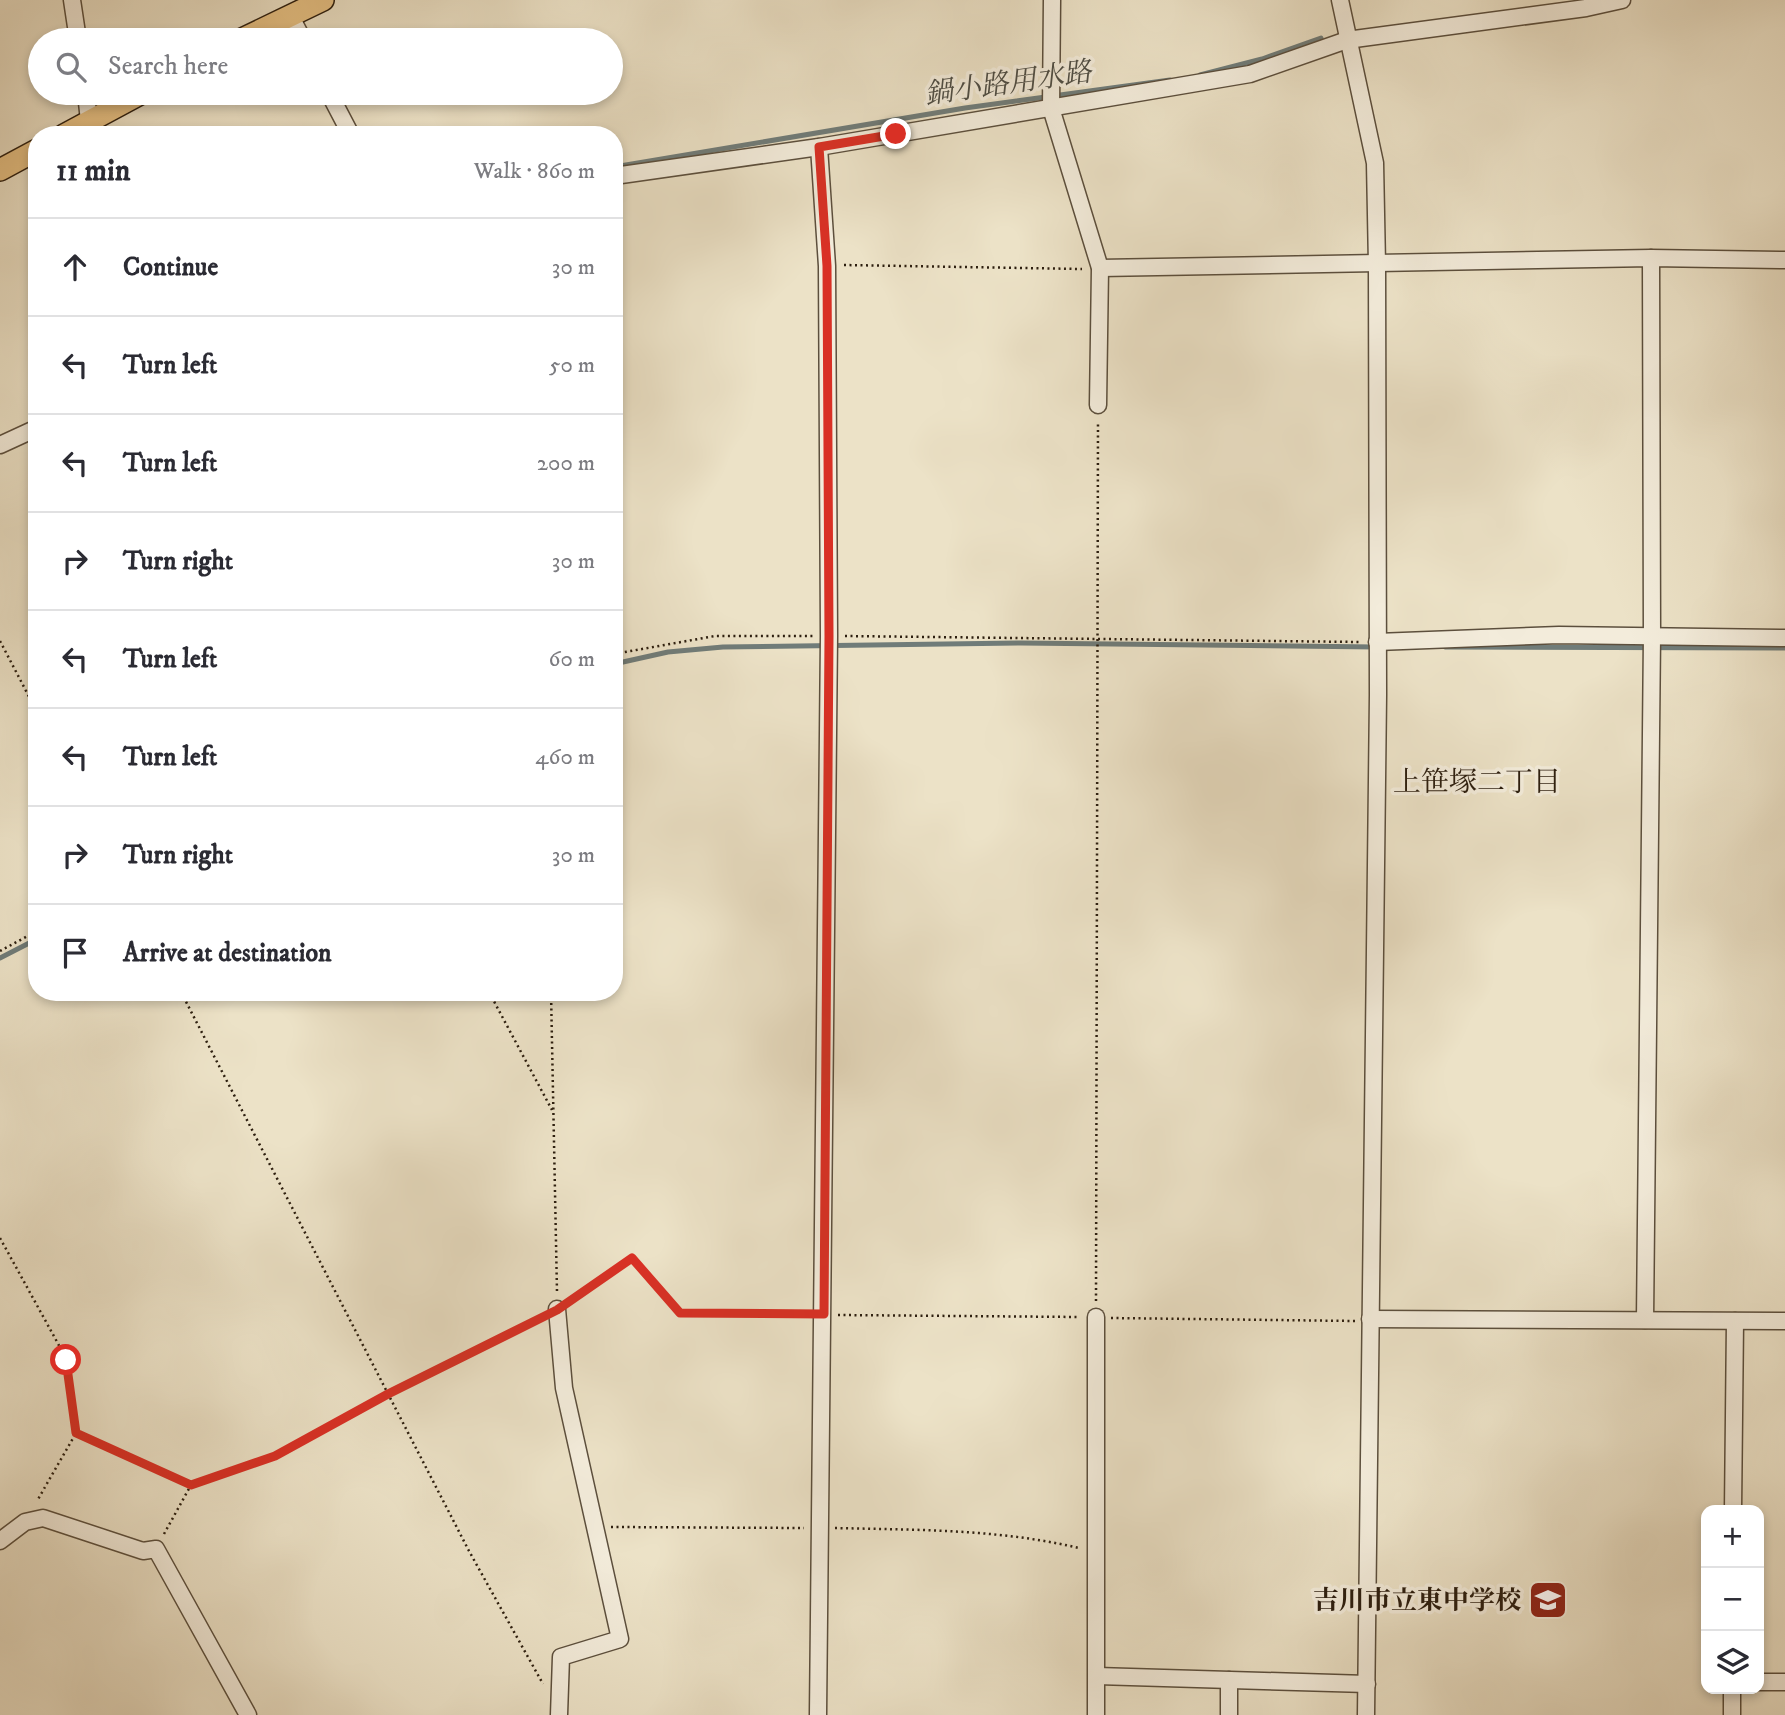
<!DOCTYPE html>
<html lang="en">
<head>
<meta charset="utf-8">
<style>
	body { margin:0; font-family:"IM FELL DW Pica","Noto Serif JP",serif; background:#f7f7f7; color:#2b2b33 }
	.controls { position:absolute; right:21px; bottom:21px; display:grid; overflow:hidden; border-radius:14px; box-shadow:0 4px 10px #0003 }
	.controls button { width:63px; height:63px; display:grid; place-items:center; padding:0; border:0; border-bottom:2px solid #e1e1e2; background:#fff; color:#2b2b33; font:35px sans-serif }
	.stop { position:absolute; width:21px; height:21px; margin:-16px; border:5px solid #d93025; border-radius:50%; background:#fff }
	.stop.end { background:#d93025; border-color:#fff; box-shadow:0 2px 7px #0008 }
	.list { margin:0; padding:0; list-style:none }
	h2 { display:flex; justify-content:space-between; align-items:center; height:91px; margin:0; padding:0 28px; font-size:30px }
	h2 small { font-size:23px; font-weight:400; color:#7c7c81 }
	.list li { display:grid; grid-template-columns:46px 1fr auto; gap:21px; align-items:center; box-sizing:border-box; height:98px; padding:0 28px; border-top:2px solid #e1e1e2 }
	.list b { display:block; font-size:26px; white-space:nowrap }
	.list em { font-size:23px; font-style:normal; color:#7c7c81 }
	.icon { flex:none; width:38px; height:38px; fill:none; stroke:currentColor; stroke-width:2; stroke-linecap:round; stroke-linejoin:round }
	.map { position:relative; flex:none; width:1785px; height:1715px; overflow:hidden }
	.search { position:absolute; background:#fff; box-shadow:0 4px 10px #0003; left:28px; top:28px; width:595px; height:77px; display:flex; align-items:center; gap:18px; box-sizing:border-box; padding:0 24px; border-radius:38px; color:#7c7c81; font-size:26px }
	.panel { position:absolute; background:#fff; box-shadow:0 4px 10px #0003; left:28px; top:126px; width:595px; height:875px; border-radius:28px }
	.map>svg:first-child { display:block }
	.lines { fill:none; stroke-linecap:round; stroke-linejoin:round }
	.stream { stroke:#707c79; stroke-width:5 }
	.minor-casing { stroke:#5c4f3d; stroke-width:19 }
	.major-casing { stroke:#2c1e0f; stroke-width:24 }
	.path { stroke:#2c1e0f; stroke-width:2.5; stroke-dasharray:2 3.5; stroke-linecap:butt }
	.minor { stroke:#f3ecdb; stroke-width:16 }
	.major { stroke:#e6c184; stroke-width:21 }
	.route { stroke:#d93025; stroke-width:9 }
	.labels { text-anchor:middle; stroke-width:7; stroke-linejoin:round; paint-order:stroke }
	.poi-label { font-size:26px; font-weight:bold; fill:#2c1e0f; stroke:#f3ecdb; text-anchor:end }
	.water-label { font-size:28px; font-style:italic; fill:#4e4d44; stroke:#f3ecdb }
	.neighbourhood-label { font-size:28px; fill:#2c1e0f; stroke:#f3ecdb }
</style>
</head>
<body>
<div class="map">
<svg width="1785" height="1715" viewBox="0 0 1785 1715">
	<rect width="100%" height="100%" fill="#ece2c7"/>
	<filter id="stains"><feTurbulence type="fractalNoise" baseFrequency=".00286" numOctaves="4"/><feColorMatrix values="0 0 0 0 .2 0 0 0 0 .09 0 0 0 0 .02 0 0 0 .5 -.17"/></filter>
	<radialGradient id="worn" r=".72"><stop offset=".6" stop-color="#630" stop-opacity="0"/><stop offset="1" stop-color="#630" stop-opacity=".3"/></radialGradient>
	<g class="lines">
		<!-- stream -->
		<g class="stream">
			<polyline points="1200,75 1262,59 1321,38"/>
			<polyline points="614,167 965,108 1170,80"/>
			<polyline points="1445,647 1785,648"/>
			<polyline points="614,664 668,652 723,647 1021,643 1376,647"/>
			<polyline points="0,958 37,939"/>
		</g>
		<defs>
			<g id="minor">
				<polyline points="72,0 78,40"/>
				<polyline points="1052,0 1051,108 1100,268 1098,405"/>
				<polyline points="1340,0 1375,163 1377,265 1378,695 1366,1715"/>
				<polyline points="290,15 303,40"/>
				<polyline points="86,93 89,121"/>
				<polyline points="329,93 351,135"/>
				<polyline points="614,176 819,147 1250,74 1347,40 1586,8 1622,0"/>
				<polyline points="1100,268 1651,258 1785,260"/>
				<polyline points="0,445 37,428"/>
				<polyline points="1377,642 1559,635 1785,638"/>
				<polyline points="557,1309 564,1388 620,1639 561,1657 559,1715"/>
				<polyline points="1096,1317 1096,1715"/>
				<polyline points="1370,1319 1785,1321"/>
				<polyline points="1645,1320 1652,636 1651,258"/>
				<polyline points="1733,1510 1735,1321"/>
				<polyline points="0,1541 25,1522 43,1518 143,1551 156,1549 248,1715"/>
				<polyline points="1097,1676 1367,1684"/>
				<polyline points="1759,1682 1785,1682"/>
				<polyline points="818,1715 829,636 827,266 819,147"/>
				<polyline points="1229,1715 1229,1680"/>
				<polyline points="1732,1715 1732,1689"/>
			</g>
			<g id="major">
				<polyline points="240,40 323,0"/>
				<polyline points="64,135 142,93"/>
				<polyline points="0,170 37,150"/>
			</g>
		</defs>
		<!-- minor casing -->
		<use href="#minor" class="minor-casing"/>
		<!-- major casing -->
		<use href="#major" class="major-casing"/>
		<!-- path -->
		<g class="path">
			<polyline points="844,265 1082,269"/>
			<polyline points="614,631 622,651"/>
			<polyline points="845,636 1360,642"/>
			<polyline points="0,641 37,712"/>
			<polyline points="614,654 715,636 814,636"/>
			<polyline points="0,951 37,931"/>
			<polyline points="181,992 469,1551 543,1684"/>
			<polyline points="489,992 552,1110"/>
			<polyline points="551,992 557,1292"/>
			<polyline points="0,1238 67,1360 76,1433 37,1501"/>
			<polyline points="571,1300 632,1258 679,1313 806,1314"/>
			<polyline points="1096,1301 1098,422"/>
			<polyline points="838,1315 1079,1317"/>
			<polyline points="1111,1318 1356,1321"/>
			<polyline points="76,1433 191,1485"/>
			<polyline points="611,1527 804,1528"/>
			<path d="M835 1528C918 1530 998 1529 1079 1548"/>
			<polyline points="164,1534 191,1485 275,1456 388,1393 542,1317"/>
		</g>
		<!-- minor -->
		<use href="#minor" class="minor"/>
		<!-- major -->
		<use href="#major" class="major"/>
	</g>
	<g class="lines">
		<!-- route -->
		<polyline class="route" points="66,1360 76,1433 191,1485 275,1456 388,1394 557,1310 632,1258 680,1313 824,1314 829,636 827,266 819,147 896,134"/>
	</g>
	<!-- icons -->
	<defs>
		<symbol id="school-square" viewBox="-11 -11 22 22"><rect x="-9" y="-9" width="18" height="18" rx="4" fill="#8f2418" stroke="#f3ecdb"/><path d="M0-5L7-2L0 1L-7-2ZM-4 1L0 2.5L4 1V4Q0 6-4 4Z" fill="#fff"/></symbol>
	</defs>
	<g fill-rule="evenodd">
		<use href="#school-square" x="1526" y="1578" width="44" height="44"/>
	</g>
	<g class="labels">
		<!-- poi labels -->
		<g class="poi-label">
			<text x="1521" y="1609">吉川市立東中学校</text>
		</g>
		<!-- water labels -->
		<g class="water-label">
			<text transform="translate(1008 82) rotate(-8)" y="10">鍋小路用水路</text>
		</g>
		<!-- neighbourhood labels -->
		<g class="neighbourhood-label">
			<text x="1477" y="791">上笹塚二丁目</text>
		</g>
	</g>
	<rect width="100%" height="100%" filter="url(#stains)"/>
	<rect width="100%" height="100%" fill="url(#worn)"/>
</svg>
<div class="controls">
<button>+</button>
<button>−</button>
<button><svg class="icon" aria-label="layers" viewBox="0 0 24 24"><path d="M12 4l9 5-9 5-9-5zM3 14l9 5 9-5"/></svg></button>
</div>
<div class="stop" style="left:66px;top:1360px"></div>
<div class="stop end" style="left:896px;top:134px"></div>
<div class="search"><svg class="icon" aria-label="search" viewBox="0 0 24 24"><circle cx="10" cy="10" r="6"/><path d="M15 15l6 6"/></svg>Search here</div>
<section class="panel">
<h2>11 min<small>Walk · 860 m</small></h2>
<ul class="list">
<li><svg class="icon" aria-label="ahead" viewBox="0 0 24 24"><path d="M12 20V5M6 11l6-6 6 6"/></svg><div><b>Continue</b></div><em>30 m</em></li>
<li><svg class="icon" aria-label="left" viewBox="0 0 24 24"><path d="M17 20v-9H6M10 6l-5 5 5 5"/></svg><div><b>Turn left</b></div><em>50 m</em></li>
<li><svg class="icon" aria-label="left" viewBox="0 0 24 24"><path d="M17 20v-9H6M10 6l-5 5 5 5"/></svg><div><b>Turn left</b></div><em>200 m</em></li>
<li><svg class="icon" aria-label="right" viewBox="0 0 24 24"><path d="M7 20v-9h11M14 6l5 5-5 5"/></svg><div><b>Turn right</b></div><em>30 m</em></li>
<li><svg class="icon" aria-label="left" viewBox="0 0 24 24"><path d="M17 20v-9H6M10 6l-5 5 5 5"/></svg><div><b>Turn left</b></div><em>60 m</em></li>
<li><svg class="icon" aria-label="left" viewBox="0 0 24 24"><path d="M17 20v-9H6M10 6l-5 5 5 5"/></svg><div><b>Turn left</b></div><em>460 m</em></li>
<li><svg class="icon" aria-label="right" viewBox="0 0 24 24"><path d="M7 20v-9h11M14 6l5 5-5 5"/></svg><div><b>Turn right</b></div><em>30 m</em></li>
<li><svg class="icon" aria-label="arrive" viewBox="0 0 24 24"><path d="M6 21V4h12l-3 4 3 4H6"/></svg><div><b>Arrive at destination</b></div></li>
</ul>
</section>
</div>
</body>
</html>
